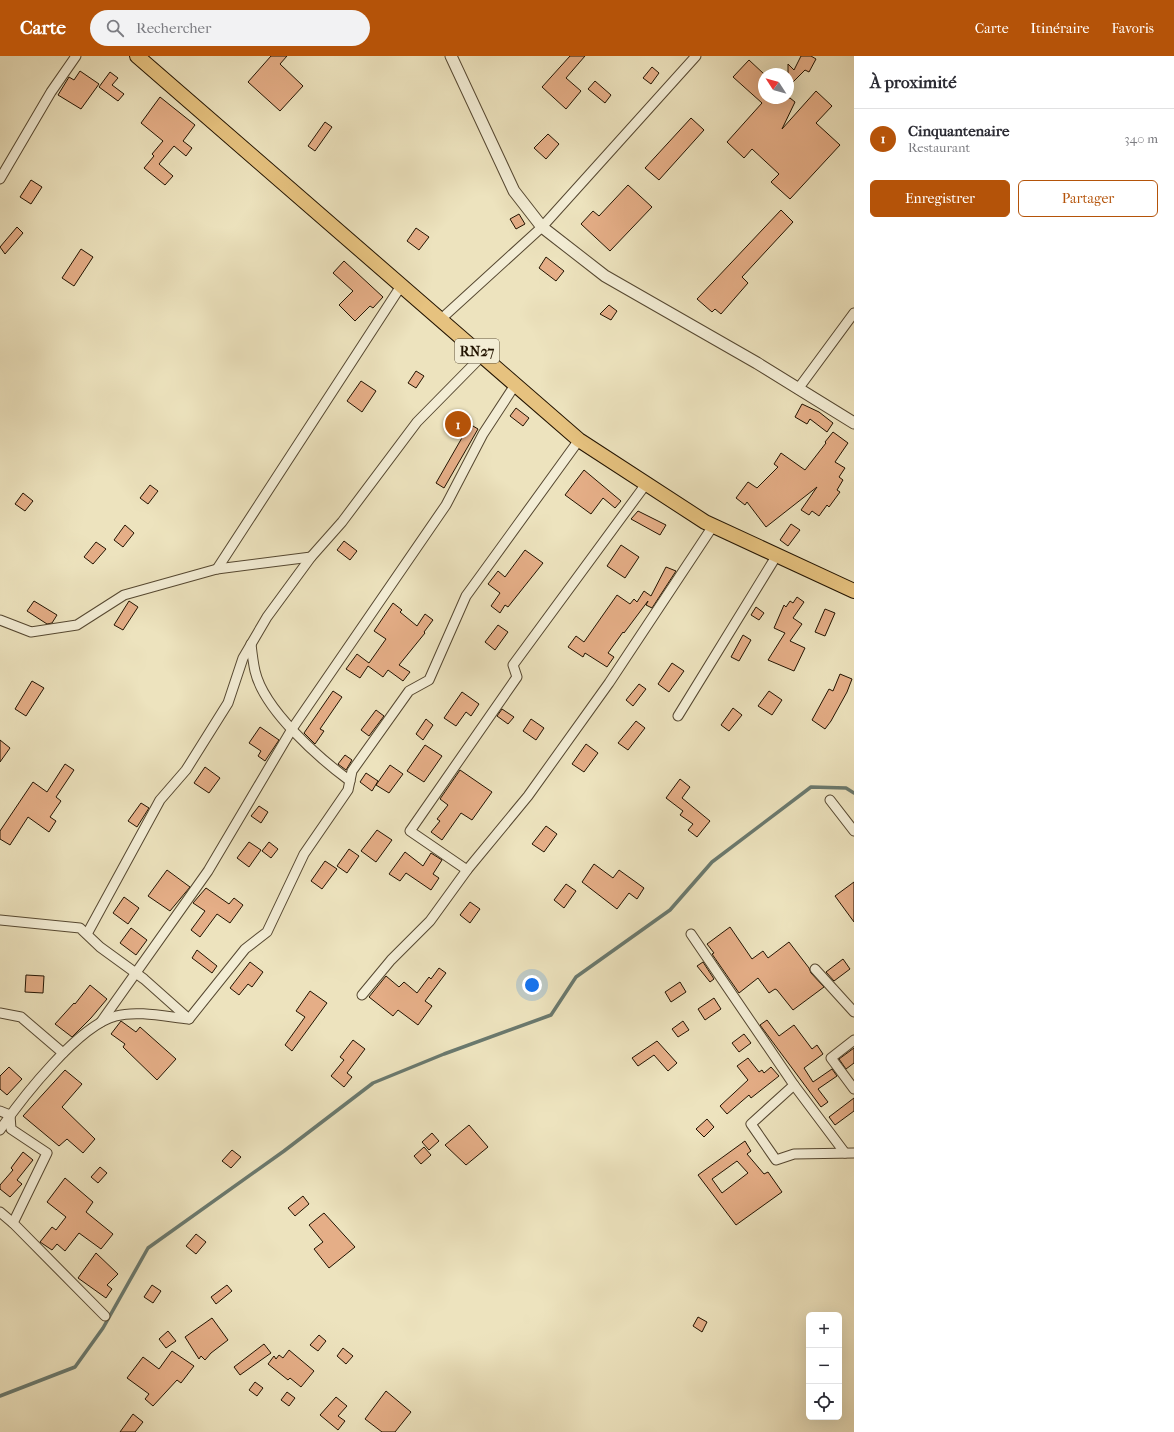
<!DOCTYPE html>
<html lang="fr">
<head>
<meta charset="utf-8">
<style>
	body { margin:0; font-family:"IM FELL French Canon",serif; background:#f2f2f3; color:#2b2b33 }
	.controls { position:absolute; right:12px; bottom:12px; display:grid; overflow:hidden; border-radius:6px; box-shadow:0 4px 16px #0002 }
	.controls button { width:36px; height:36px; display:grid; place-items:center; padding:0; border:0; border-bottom:1px solid #e1e1e2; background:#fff; color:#2b2b33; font:20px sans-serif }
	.compass { position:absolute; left:758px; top:12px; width:36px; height:36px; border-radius:50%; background:#fff; box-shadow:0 4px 16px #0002; rotate:306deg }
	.you { position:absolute; left:532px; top:929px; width:14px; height:14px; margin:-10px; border:3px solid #fff; border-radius:50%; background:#1a73e8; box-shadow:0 0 0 6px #1a73e833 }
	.badge { display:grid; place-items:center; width:26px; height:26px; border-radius:50%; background:#b45309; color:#fff; font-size:13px; font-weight:700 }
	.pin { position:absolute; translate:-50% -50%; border:2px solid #fff; box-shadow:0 1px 4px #0006 }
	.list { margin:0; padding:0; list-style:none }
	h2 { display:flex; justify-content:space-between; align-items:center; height:52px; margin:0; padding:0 16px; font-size:17px }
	h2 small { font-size:13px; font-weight:400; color:#7c7c81 }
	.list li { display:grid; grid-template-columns:26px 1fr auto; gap:12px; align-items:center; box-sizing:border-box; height:60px; padding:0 16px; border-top:1px solid #e1e1e2 }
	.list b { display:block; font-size:15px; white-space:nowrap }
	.list p { margin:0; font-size:13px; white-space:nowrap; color:#7c7c81 }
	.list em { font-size:13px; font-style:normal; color:#7c7c81 }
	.actions { display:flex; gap:8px; padding:12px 16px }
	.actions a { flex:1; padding:9px 0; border:1px solid #b45309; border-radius:6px; text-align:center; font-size:14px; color:#b45309 }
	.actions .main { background:#b45309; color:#fff }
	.icon { flex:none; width:22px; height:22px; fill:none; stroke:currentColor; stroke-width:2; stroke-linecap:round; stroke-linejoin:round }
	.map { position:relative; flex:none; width:854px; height:1376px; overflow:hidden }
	header { display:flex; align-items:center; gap:24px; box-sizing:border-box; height:56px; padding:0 20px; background:#b45309; color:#fff }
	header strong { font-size:19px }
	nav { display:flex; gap:22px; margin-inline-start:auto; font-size:14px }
	.search { width:280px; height:36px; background:#f2f2f3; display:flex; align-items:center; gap:10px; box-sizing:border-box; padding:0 14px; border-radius:22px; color:#7c7c81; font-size:15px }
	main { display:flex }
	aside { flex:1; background:#fff }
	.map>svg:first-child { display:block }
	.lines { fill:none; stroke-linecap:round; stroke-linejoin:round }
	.stream { stroke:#6a796e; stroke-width:3.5 }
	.building { fill:#e5ae87; stroke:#221301; fill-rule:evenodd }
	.minor-casing { stroke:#554730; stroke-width:11 }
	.tertiary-casing { stroke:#554730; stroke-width:13 }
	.primary-casing { stroke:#221301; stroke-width:16 }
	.minor { stroke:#f3edd5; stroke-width:9 }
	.tertiary { stroke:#f3edd5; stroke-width:11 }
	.primary { stroke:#e6c27f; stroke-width:14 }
	.labels { text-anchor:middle; stroke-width:4; stroke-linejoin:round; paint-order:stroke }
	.shield { fill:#f3edd5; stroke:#615441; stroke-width:1 }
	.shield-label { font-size:14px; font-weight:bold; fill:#221301 }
</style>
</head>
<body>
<header>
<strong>Carte</strong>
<div class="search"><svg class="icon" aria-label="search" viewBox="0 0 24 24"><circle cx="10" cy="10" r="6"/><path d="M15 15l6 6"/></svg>Rechercher</div>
<nav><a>Carte</a><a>Itinéraire</a><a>Favoris</a></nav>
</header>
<main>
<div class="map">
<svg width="854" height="1376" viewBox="0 0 854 1376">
	<rect width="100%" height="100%" fill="#ede3be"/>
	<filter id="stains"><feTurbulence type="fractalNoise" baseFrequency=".005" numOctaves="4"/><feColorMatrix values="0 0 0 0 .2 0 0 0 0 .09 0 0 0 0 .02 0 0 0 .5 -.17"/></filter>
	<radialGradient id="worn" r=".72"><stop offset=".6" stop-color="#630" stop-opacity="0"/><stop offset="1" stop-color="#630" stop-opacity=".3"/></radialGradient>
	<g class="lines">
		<!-- stream -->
		<polyline class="stream" points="0,1340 75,1311 103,1272 148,1192 284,1095 373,1027 444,998 551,959 576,921 670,854 712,806 811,731 846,732 854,737"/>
	</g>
	<!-- building -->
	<g class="building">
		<polygon points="271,0 287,0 280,8 303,30 280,55 248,26"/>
		<polygon points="570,0 585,0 566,22 581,35 566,53 542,31"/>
		<polygon points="801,0 811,0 816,3 809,16 805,14 788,31 788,8 794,14"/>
		<polygon points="749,4 764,18 764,42 790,42 795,46 782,73 816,35 832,50 816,67 840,89 790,143 771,126 779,118 752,93 744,102 727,86 762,47 733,21"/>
		<polygon points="652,11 659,17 651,28 643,22"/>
		<polygon points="80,15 99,28 81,53 58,39 69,21 74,24"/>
		<polygon points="110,16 118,22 112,29 124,38 118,45 99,31"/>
		<polygon points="595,25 611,39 605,47 588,33"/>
		<polygon points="160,41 195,69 183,85 192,92 186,100 174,90 159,108 173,120 165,129 144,112 154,100 152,98 163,85 141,67"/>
		<polygon points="691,62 704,74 659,124 645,112"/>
		<polygon points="325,66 332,71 315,95 308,90"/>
		<polygon points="548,78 559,88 546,103 534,92"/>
		<polygon points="31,124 42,131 31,148 20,141"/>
		<polygon points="628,129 652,151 610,195 581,168 593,155 599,160"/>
		<polygon points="781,154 793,166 742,221 748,227 721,258 715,253 712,256 697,243"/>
		<polygon points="519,158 525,168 516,173 510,163"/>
		<polygon points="17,171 23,177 5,198 0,191"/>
		<polygon points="416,172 429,181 419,194 407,185"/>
		<polygon points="81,193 93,201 74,230 62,222"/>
		<polygon points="546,201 564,215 556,225 539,212"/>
		<polygon points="344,205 383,241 373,252 370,250 355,265 339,249 353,235 333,217"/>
		<polygon points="609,249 617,255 611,264 600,258"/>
		<polygon points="416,315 424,320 416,332 408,327"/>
		<polygon points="361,325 376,335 362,356 347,345"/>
		<polygon points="802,348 819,356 833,367 827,376 810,363 807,368 795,361"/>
		<polygon points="516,352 529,362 523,370 510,360"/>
		<polygon points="451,357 478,373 444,432 436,427 463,380 444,369"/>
		<polygon points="833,376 848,387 835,406 845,412 839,421 843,424 837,434 840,436 829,451 827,449 819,460 812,455 809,459 801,454 817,431 766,471 747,446 745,449 736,442 748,426 757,432 778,411 774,408 781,397 805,414 826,387 825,386"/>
		<polygon points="584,414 621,445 615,452 603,442 591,458 565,439"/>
		<polygon points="150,429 158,435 148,448 140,442"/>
		<polygon points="23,437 33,445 25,455 15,448"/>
		<polygon points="638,455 666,469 660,479 631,463"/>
		<polygon points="791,468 800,474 788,490 780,484"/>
		<polygon points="125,469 134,477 123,491 114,484"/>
		<polygon points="344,485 357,495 350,504 337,494"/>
		<polygon points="96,486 106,493 93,508 84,501"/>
		<polygon points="621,489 639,501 625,522 607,510"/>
		<polygon points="525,494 543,507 508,551 505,549 500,557 491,550 500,537 488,528 498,515 505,521"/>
		<polygon points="666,511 676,515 652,552 646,549 648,545 624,577 623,576 608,597 614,601 607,611 585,597 583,601 568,591 576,580 584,586 617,539 630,548 634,543 637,546 644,535 651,540"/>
		<polygon points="797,541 804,546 793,562 802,568 790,585 805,592 794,615 768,604 785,577 774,572 784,549 786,551 790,545 793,547"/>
		<polygon points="34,545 57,559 52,567 47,568 27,555"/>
		<polygon points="129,545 138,551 123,574 114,569"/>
		<polygon points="393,547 402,554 400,556 417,570 425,558 433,564 424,576 425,577 399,609 410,616 403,625 388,614 383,621 368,610 360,622 346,613 357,598 369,607 386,583 374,575"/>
		<polygon points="756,551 764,557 759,564 751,559"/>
		<polygon points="825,553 835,557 825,580 815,576"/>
		<polygon points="498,569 508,576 495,594 485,586"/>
		<polygon points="743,579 751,584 739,605 731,601"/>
		<polygon points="672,607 684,615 669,636 658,628"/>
		<polygon points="840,618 852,623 847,636 831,665 825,673 812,664 829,633 833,635"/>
		<polygon points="32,625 44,632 26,660 15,653"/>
		<polygon points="639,628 646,633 633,650 626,644"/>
		<polygon points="333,635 342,641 320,673 324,675 315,688 304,677"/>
		<polygon points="769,635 782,644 772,659 758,650"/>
		<polygon points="462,636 479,648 471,660 466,656 456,670 444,662"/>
		<polygon points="733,652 742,659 729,675 721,669"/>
		<polygon points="502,653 514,661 508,668 497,660"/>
		<polygon points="376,654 384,660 369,680 361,674"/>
		<polygon points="426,663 433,669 423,684 416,678"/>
		<polygon points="531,663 544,672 536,684 523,675"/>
		<polygon points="636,665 645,672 628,694 618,687"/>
		<polygon points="260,671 279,684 265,705 258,700 261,695 249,687"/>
		<polygon points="0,684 10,692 0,706"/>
		<polygon points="586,688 598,697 584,716 572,708"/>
		<polygon points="425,689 442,700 424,726 407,715"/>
		<polygon points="345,699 352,704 346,714 338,708"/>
		<polygon points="65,708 74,714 56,741 61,745 50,761 56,765 49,776 28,761 10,789 0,783 0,775 33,726 47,736"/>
		<polygon points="390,709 403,718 389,737 376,729"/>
		<polygon points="205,711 220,722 209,737 194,727"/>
		<polygon points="460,714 492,736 472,764 461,757 442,784 431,776 440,765 437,763 448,749 440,743"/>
		<polygon points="366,717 378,725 372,735 360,726"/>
		<polygon points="680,723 690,731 682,742 710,765 697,781 688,774 693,768 680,759 683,755 666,742"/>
		<polygon points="141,747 149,752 137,771 128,765"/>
		<polygon points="259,750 268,756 261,767 251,760"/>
		<polygon points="546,770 557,778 544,796 532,788"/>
		<polygon points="377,774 392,784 376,806 361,795"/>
		<polygon points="249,786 261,794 249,811 237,802"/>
		<polygon points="269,786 278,793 271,802 262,795"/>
		<polygon points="349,793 359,800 347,817 337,810"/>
		<polygon points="405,796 423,810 431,797 442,804 433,818 439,822 431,834 406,817 400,825 389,818"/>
		<polygon points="325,805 337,813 322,833 311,825"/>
		<polygon points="594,808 613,822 619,814 644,832 637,843 629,837 617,853 582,826"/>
		<polygon points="167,814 190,831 170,855 148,840"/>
		<polygon points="854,826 854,866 835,840"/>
		<polygon points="566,828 576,835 564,852 554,844"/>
		<polygon points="206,832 229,848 234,842 243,849 230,867 217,858 200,881 191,874 205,855 193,847"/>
		<polygon points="124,841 139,852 128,868 113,857"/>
		<polygon points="470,846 480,853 470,867 460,859"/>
		<polygon points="730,871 752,903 763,895 768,902 789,886 809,912 811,917 824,931 793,954 777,934 775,933 769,937 758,922 739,937 712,898 714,897 707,888"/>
		<polygon points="131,872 147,884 136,899 120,887"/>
		<polygon points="197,894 217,910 212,917 192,902"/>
		<polygon points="843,903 850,913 834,925 826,916"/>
		<polygon points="250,906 263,916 252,931 248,928 239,939 230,932"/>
		<polygon points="703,906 714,923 710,926 697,910"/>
		<polygon points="439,912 446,917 425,945 432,950 418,969 398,954 393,960 369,941 386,920 399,931 404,926 417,937 429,921 431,923"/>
		<polygon points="26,919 44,920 43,937 25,936"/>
		<polygon points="680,926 686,936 671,946 665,936"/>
		<polygon points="90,929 107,943 91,962 72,981 55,968 74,947 75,948"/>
		<polygon points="310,935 327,947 292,995 285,989 305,961 296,955"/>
		<polygon points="714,942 721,953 705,964 698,953"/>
		<polygon points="767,964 779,980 794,969 812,993 817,989 823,998 804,1012 813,1026 832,1013 837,1020 818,1033 828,1046 821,1051 760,969"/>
		<polygon points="121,965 136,976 140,971 176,1003 157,1024 123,991 125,988 111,978"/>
		<polygon points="683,965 689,974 678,981 672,973"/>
		<polygon points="744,978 751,987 739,996 732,987"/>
		<polygon points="353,984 365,993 347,1017 352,1021 344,1031 331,1020 344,1004 340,1001"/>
		<polygon points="657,985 677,1007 668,1015 654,999 638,1010 632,1002"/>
		<polygon points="854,992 854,1007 846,1013 839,1003"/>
		<polygon points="748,1002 759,1016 762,1014 764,1017 771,1011 779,1020 751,1042 749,1039 727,1058 720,1050 748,1024 737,1010"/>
		<polygon points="9,1011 22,1023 7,1039 0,1033 0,1020"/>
		<polygon points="65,1014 82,1028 62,1051 95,1083 83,1097 67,1083 59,1090 23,1060"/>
		<polygon points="854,1042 854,1055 835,1069 829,1061"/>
		<polygon points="707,1063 714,1071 704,1081 696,1073"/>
		<polygon points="469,1069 488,1091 466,1109 445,1089"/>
		<polygon points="432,1077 439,1085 429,1094 422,1086"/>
		<path d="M745 1085 751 1095 747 1098 764 1118 768 1116 782 1136 736 1169 698 1119ZM737 1105 748 1117 722 1137 712 1123Z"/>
		<polygon points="424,1091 431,1099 421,1108 414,1100"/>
		<polygon points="232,1094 241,1101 231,1112 222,1105"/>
		<polygon points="23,1096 33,1104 17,1124 22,1128 10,1141 0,1133 0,1129 13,1114 11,1112"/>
		<polygon points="100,1111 107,1117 98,1127 91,1121"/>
		<polygon points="65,1122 93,1146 86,1156 113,1178 101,1193 79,1177 65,1195 57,1188 52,1194 40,1186 52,1171 56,1174 66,1161 47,1146"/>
		<polygon points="303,1140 309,1148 295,1160 288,1152"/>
		<polygon points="324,1157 355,1191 329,1212 314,1193 323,1186 309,1169"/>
		<polygon points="196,1178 206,1186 196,1198 186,1190"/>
		<polygon points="96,1197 118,1218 107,1229 112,1233 106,1242 78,1222"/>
		<polygon points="152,1229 161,1235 153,1247 144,1241"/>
		<polygon points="227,1229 232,1235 216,1248 211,1241"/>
		<polygon points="698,1261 707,1266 702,1276 693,1270"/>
		<polygon points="212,1262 228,1284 211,1297 205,1304 201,1300 199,1303 185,1281"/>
		<polygon points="168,1275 176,1285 166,1292 159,1283"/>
		<polygon points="319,1279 326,1285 318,1295 310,1289"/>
		<polygon points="264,1288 271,1297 240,1319 234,1311"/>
		<polygon points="343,1292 353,1300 346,1308 337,1300"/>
		<polygon points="289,1294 314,1315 301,1331 290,1322 288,1324 268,1308 274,1300 276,1303 279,1299 283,1302"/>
		<polygon points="172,1295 194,1310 181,1327 177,1324 153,1350 145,1343 149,1338 127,1322 143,1301 159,1313"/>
		<polygon points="255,1326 263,1332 257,1340 249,1334"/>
		<polygon points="386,1335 411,1356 395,1376 382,1376 365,1363"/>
		<polygon points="287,1336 295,1342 289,1350 281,1344"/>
		<polygon points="336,1341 347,1350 338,1360 345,1365 338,1374 320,1359"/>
		<polygon points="133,1358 143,1366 135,1376 120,1376"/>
	</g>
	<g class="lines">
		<defs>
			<g id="minor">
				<polyline points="0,123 51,36 76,0"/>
				<polyline points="440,264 542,171 696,0"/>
				<polyline points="798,333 854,257"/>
				<polyline points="217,513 401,230"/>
				<polyline points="0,564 31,576 77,569 124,539 217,513 311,501"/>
				<path d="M251 588C252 597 253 606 255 615 264 654 319 702 350 725"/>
				<polyline points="678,660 777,499"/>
				<polyline points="830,744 854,775"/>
				<polyline points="467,814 410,775 517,621 513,609 646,428"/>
				<polyline points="0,864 80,872 100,891 144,923 189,963"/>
				<polyline points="87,878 160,744 186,714 228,647 243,602 267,561 311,501 342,466 417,366 482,300"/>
				<polyline points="691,878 794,1029 751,1068 776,1104 794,1098 854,1097"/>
				<polyline points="815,913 854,956"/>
				<polyline points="362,939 391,904 430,865 467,814 528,740 609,627 713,470"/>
				<polyline points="0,957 21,961 63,997"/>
				<polyline points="101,966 208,815 292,673 446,449 483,378 515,329"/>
				<polyline points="854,984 831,1002 854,1033"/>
				<polyline points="794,1029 845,1097"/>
				<polyline points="0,1055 10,1059 11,1073 47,1097 13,1167 105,1260"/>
				<path d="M0 1074C22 1042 79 969 116 960 137 954 168 961 189 963L245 893 267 876 304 798 348 734 352 715 409 635 429 624 466 540 579 384"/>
				<polyline points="0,1156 13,1167"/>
			</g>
			<polyline id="tertiary" points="451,0 514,135 542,171 605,220 757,307 854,367"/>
			<polyline id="primary" points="137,0 579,384 705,466 854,535"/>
		</defs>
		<!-- minor casing -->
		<use href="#minor" class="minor-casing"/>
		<!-- tertiary casing -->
		<use href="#tertiary" class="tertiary-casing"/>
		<!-- primary casing -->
		<use href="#primary" class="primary-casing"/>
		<!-- minor -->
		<use href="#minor" class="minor"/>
		<!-- tertiary -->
		<use href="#tertiary" class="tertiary"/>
		<!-- primary -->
		<use href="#primary" class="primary"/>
	</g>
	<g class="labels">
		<!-- shield labels -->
		<rect class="shield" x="455" y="283" width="44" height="24" rx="3"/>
		<g class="shield-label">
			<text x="477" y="300">RN27</text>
		</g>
	</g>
	<rect width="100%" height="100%" filter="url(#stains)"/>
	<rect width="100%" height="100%" fill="url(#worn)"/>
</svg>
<div class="controls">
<button>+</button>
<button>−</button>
<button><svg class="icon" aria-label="locate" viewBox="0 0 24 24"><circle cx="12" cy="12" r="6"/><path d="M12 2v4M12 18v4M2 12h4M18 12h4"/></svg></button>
</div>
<svg class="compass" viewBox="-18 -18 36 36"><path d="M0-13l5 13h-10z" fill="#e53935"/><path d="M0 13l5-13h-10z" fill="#7c7c81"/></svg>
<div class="you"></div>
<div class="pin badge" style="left:458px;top:368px">1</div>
</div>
<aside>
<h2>À proximité<small></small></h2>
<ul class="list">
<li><span class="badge">1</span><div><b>Cinquantenaire</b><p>Restaurant</p></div><em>340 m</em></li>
</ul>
<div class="actions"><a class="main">Enregistrer</a><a>Partager</a></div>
</aside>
</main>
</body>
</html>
